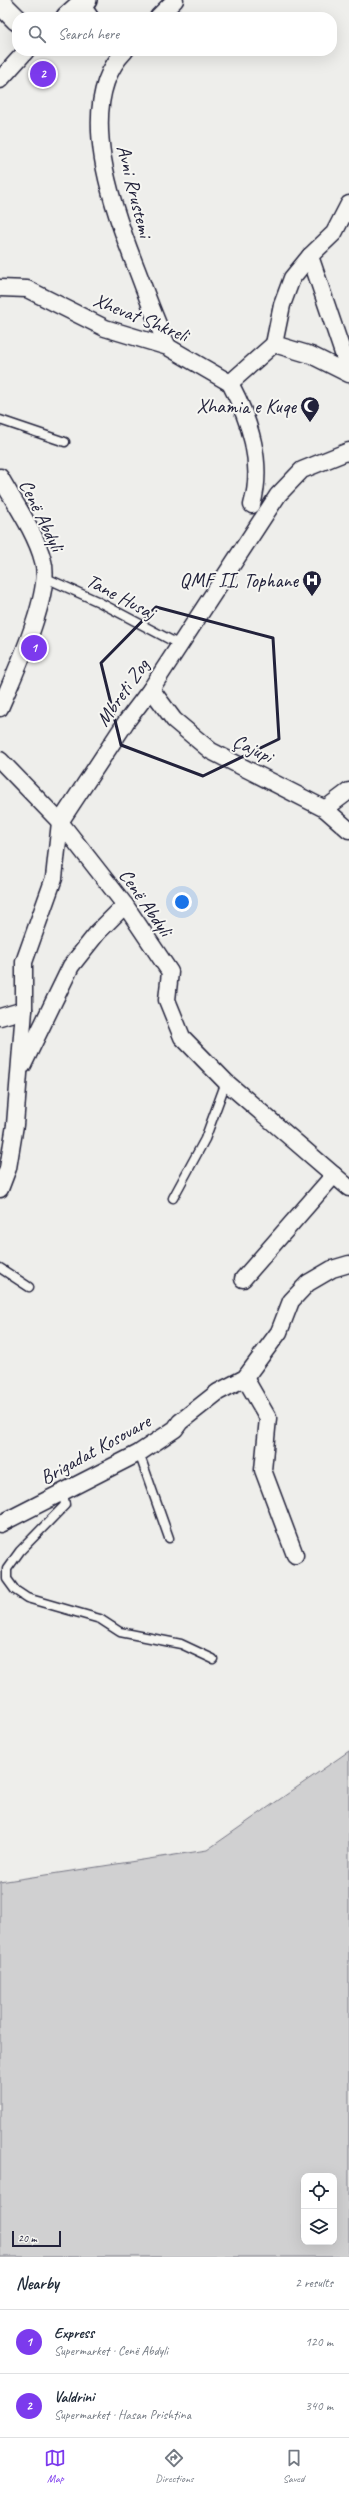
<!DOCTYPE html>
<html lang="en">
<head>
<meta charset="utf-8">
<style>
	body { margin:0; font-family:Caveat,sans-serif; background:#f2f2f3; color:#1f2937 }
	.controls { position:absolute; right:12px; bottom:12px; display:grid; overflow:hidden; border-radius:8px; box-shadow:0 4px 16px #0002 }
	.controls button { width:36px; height:36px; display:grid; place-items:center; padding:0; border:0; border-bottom:1px solid #e0e1e3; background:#fff; color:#1f2937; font:20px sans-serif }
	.scale { position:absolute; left:12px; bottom:10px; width:49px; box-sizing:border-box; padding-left:4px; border:2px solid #22223b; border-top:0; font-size:11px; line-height:14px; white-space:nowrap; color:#22223b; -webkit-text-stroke:3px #f6f6f2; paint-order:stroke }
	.you { position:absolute; left:182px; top:902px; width:14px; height:14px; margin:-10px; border:3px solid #fff; border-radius:50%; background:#1a73e8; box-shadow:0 0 0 6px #1a73e833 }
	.badge { display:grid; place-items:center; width:26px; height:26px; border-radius:50%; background:#7c3aed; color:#fff; font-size:13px; font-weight:700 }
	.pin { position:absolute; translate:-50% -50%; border:2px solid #fff; box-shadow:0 1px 4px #0006 }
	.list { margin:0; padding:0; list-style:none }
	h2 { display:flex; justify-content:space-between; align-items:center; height:52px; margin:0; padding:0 16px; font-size:17px }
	h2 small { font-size:13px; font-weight:400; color:#747a83 }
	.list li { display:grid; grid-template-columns:26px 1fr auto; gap:12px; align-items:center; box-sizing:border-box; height:64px; padding:0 16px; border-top:1px solid #e0e1e3 }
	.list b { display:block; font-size:15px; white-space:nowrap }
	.list p { margin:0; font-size:13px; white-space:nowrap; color:#747a83 }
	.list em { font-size:13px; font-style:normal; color:#747a83 }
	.icon { flex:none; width:22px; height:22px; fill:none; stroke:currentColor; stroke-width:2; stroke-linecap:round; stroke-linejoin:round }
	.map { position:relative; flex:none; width:349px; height:2257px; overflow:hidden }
	.search { position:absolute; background:#fff; box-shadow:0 4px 16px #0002; left:12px; right:12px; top:12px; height:44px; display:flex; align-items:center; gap:10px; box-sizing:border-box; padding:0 14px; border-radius:16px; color:#747a83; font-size:15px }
	.sheet { height:180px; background:#fff }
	nav { display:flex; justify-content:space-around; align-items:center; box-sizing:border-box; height:56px; border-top:1px solid #e0e1e3; background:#fff; font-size:11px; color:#747a83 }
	nav a { display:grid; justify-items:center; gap:2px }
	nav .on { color:#7c3aed }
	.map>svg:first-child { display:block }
	.green { fill:#d0d0d1; stroke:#797986; fill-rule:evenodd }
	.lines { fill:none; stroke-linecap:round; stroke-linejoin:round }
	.service-casing { stroke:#22223b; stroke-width:11 }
	.minor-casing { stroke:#22223b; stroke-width:19 }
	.tertiary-casing { stroke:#22223b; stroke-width:24 }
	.service { stroke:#f6f6f2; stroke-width:8 }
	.minor { stroke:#f6f6f2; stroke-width:16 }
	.tertiary { stroke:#f6f6f2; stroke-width:21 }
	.marked { fill:none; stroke:#22223b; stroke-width:3; stroke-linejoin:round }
	.labels { text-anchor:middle; stroke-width:4; stroke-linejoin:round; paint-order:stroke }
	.street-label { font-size:20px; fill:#22223b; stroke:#f6f6f2 }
	.poi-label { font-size:20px; fill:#22223b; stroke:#f6f6f2; text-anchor:end }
</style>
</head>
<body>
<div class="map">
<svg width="349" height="2257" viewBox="0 0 349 2257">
	<rect width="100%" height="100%" fill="#eeeeeb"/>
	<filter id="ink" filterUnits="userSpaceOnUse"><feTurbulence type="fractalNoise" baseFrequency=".025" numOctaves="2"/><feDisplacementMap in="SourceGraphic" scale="8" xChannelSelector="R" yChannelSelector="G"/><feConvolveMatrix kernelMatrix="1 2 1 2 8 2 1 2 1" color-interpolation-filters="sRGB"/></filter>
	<g filter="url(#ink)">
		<!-- green -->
		<path class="green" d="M349 1751V2257H0V1882L207 1850ZM304 2176H334V2242H304Z"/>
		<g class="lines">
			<defs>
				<g id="service">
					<polyline points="0,420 65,442"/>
					<polyline points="46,578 97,601 180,645"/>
					<polyline points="173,1198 205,1139 226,1082"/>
					<polyline points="0,1268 29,1287"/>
					<polyline points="139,1453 169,1538"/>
					<polyline points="63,1492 65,1505 20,1551 7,1569 7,1579 15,1590 27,1598 100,1619 120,1632 181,1644 213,1659"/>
				</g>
				<g id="minor">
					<polyline points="81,4 90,17"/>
					<polyline points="158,17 175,0"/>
					<path d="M125 51C73 103 114 212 137 270 147 296 156 322 168 347"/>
					<polyline points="0,80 26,51"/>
					<polyline points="310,256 349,371"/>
					<polyline points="0,288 27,289 105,328 168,347 230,383"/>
					<polyline points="274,344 282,305 292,278 310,256 334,233 349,204"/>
					<polyline points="274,344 311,355 349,374"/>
					<path d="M230 383C250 421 264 463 252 505"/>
					<polyline points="230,383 274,344"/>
					<path d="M0 477C14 502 36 533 43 561 53 593 14 675 0 708"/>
					<polyline points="151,689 174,720 211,751 325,809 349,830"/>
					<polyline points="0,760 60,822 125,905 170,972 167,1000 182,1037 226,1082 349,1188"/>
					<polyline points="325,809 349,791"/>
					<polyline points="0,1017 24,1010"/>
					<polyline points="23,1065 71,966 98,932 125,905"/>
					<polyline points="0,1189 8,1168 15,1125 24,1010 24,962 54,878 60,822 126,722 151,689 278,495 302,470 349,451"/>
					<polyline points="243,1279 334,1175"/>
					<polyline points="245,1378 268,1418 263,1470 295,1555"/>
					<polyline points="0,1524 139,1453 175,1429 180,1422 218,1392 245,1378 279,1332 291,1301 308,1283 332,1269 349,1264"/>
				</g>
				<g id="tertiary">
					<polyline points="0,3 17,20"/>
					<polyline points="67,17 86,0"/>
				</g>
			</defs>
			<!-- service casing -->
			<use href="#service" class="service-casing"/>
			<!-- minor casing -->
			<use href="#minor" class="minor-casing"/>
			<!-- tertiary casing -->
			<use href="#tertiary" class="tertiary-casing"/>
			<!-- service -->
			<use href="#service" class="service"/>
			<!-- minor -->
			<use href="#minor" class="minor"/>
			<!-- tertiary -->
			<use href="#tertiary" class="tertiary"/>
		</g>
	</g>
	<!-- marked area -->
	<path class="marked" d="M156 607 273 638 279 739 203 776 121 745 101 663Z"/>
	<!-- icons -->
	<defs>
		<symbol id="mosque-pin" viewBox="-11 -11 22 30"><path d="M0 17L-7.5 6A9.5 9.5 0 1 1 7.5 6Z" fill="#22223b" stroke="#f6f6f2"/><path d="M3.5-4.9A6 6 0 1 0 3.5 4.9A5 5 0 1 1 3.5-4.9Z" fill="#fff"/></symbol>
		<symbol id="hospital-pin" viewBox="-11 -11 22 30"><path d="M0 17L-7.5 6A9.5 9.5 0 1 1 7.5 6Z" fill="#22223b" stroke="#f6f6f2"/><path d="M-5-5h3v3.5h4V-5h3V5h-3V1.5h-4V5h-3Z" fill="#fff"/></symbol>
	</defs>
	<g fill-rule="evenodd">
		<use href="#mosque-pin" x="299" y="395" width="22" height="30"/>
		<use href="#hospital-pin" x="301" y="569" width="22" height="30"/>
	</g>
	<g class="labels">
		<!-- street labels -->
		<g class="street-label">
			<text transform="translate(135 191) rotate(76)" y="7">Avni Rrustemi</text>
			<text transform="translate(141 317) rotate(22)" y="7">Xhevat Shkreli</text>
			<text transform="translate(42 515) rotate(64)" y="7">Cenë Abdyli</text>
			<text transform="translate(121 596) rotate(28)" y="7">Tane Husaj</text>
			<text transform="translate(122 692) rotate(-55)" y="7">Mbreti Zog</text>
			<text transform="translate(253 748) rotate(26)" y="7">Çajupi</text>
			<text transform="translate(146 902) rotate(55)" y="7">Cenë Abdyli</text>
			<text transform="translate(95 1449) rotate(-29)" y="7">Brigadat Kosovare</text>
		</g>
		<!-- poi labels -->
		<g class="poi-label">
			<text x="296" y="413">Xhamia e Kuqe</text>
			<text x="298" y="587">QMF II, Tophane</text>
		</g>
	</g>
</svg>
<div class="controls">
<button><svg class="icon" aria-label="locate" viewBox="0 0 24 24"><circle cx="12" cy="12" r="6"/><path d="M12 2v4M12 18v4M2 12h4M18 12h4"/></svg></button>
<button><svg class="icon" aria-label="layers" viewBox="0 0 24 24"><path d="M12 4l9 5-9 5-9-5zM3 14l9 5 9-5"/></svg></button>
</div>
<div class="scale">20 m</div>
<div class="you"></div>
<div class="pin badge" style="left:34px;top:648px">1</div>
<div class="pin badge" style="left:43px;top:74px">2</div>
<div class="search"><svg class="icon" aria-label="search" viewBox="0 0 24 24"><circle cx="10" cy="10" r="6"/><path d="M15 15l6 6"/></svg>Search here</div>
</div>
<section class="sheet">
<h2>Nearby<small>2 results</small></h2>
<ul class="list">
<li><span class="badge">1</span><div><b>Express</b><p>Supermarket · Cenë Abdyli</p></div><em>120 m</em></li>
<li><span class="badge">2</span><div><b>Valdrini</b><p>Supermarket · Hasan Prishtina</p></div><em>340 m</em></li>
</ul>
</section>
<nav>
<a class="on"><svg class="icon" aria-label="map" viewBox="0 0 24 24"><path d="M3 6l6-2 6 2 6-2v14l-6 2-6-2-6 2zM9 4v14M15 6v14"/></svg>Map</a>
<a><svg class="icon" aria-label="directions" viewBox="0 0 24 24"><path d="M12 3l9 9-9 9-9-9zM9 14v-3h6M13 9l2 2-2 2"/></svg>Directions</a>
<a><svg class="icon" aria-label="saved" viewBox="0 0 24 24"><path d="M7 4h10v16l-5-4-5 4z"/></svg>Saved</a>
</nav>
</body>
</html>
